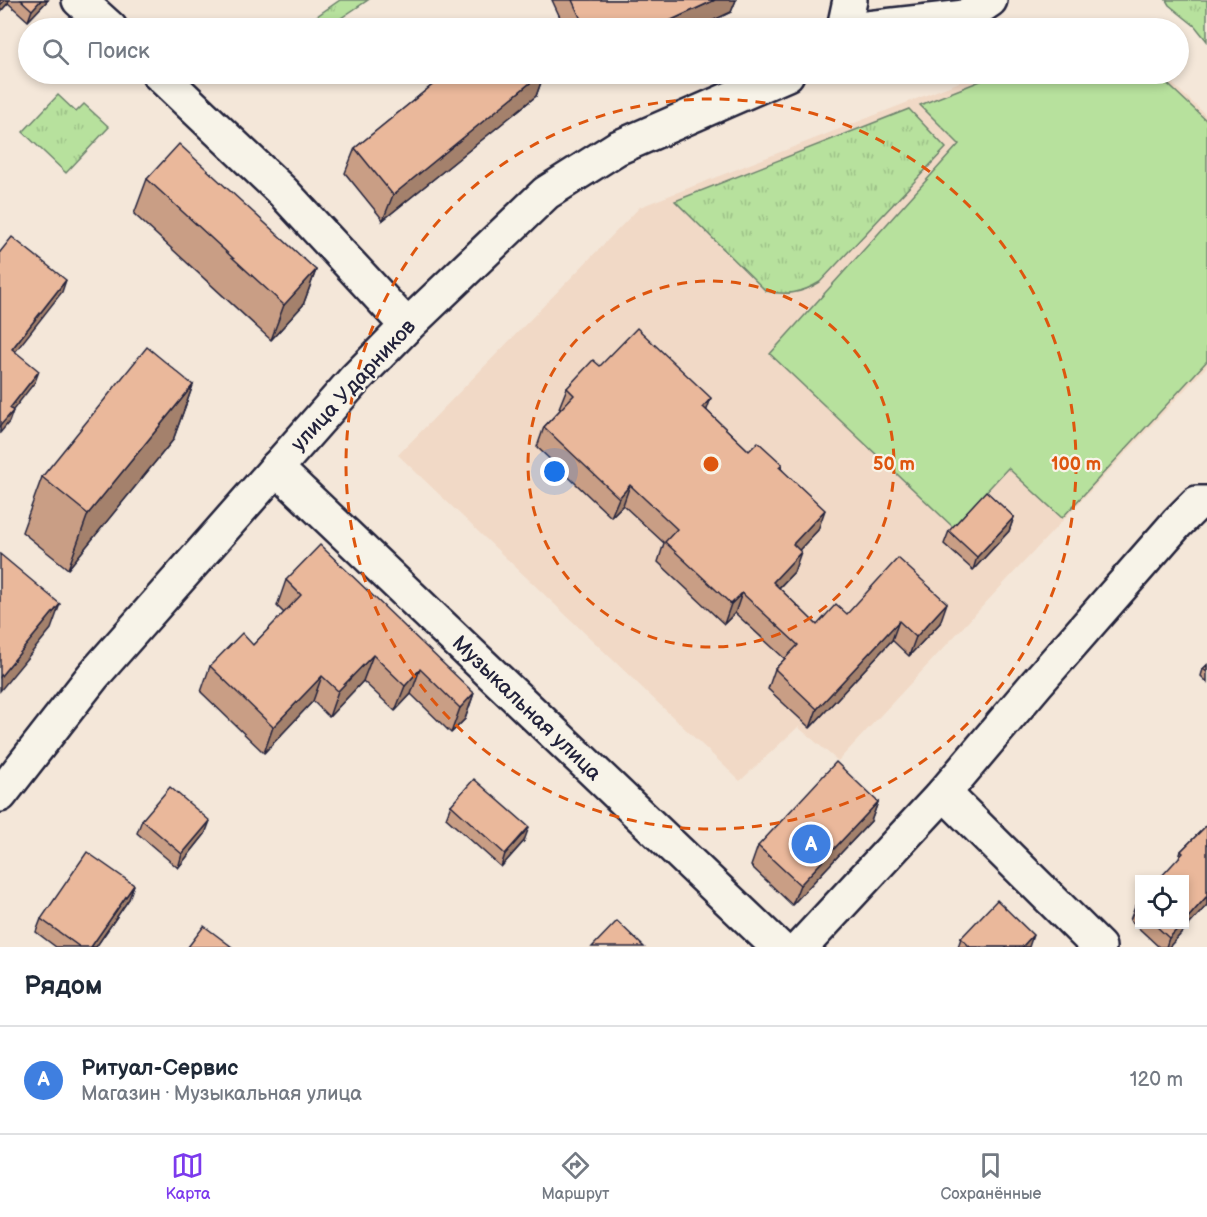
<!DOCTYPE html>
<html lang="ru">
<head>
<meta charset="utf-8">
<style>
	body { margin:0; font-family:"Balsamiq Sans",sans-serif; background:#f6f6f7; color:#1f2937 }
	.controls { position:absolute; right:18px; bottom:18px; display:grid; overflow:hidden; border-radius:0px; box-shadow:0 3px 9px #0003 }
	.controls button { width:54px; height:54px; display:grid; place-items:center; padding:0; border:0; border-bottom:2px solid #e0e1e3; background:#fff; color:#1f2937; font:30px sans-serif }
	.you { position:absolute; left:555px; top:472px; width:21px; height:21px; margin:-15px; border:4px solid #fff; border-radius:50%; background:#1a73e8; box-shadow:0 0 0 9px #1a73e833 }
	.badge { display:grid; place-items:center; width:39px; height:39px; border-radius:50%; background:#7c3aed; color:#fff; font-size:20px; font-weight:700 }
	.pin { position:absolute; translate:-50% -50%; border:3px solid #fff; box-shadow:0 2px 6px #0006 }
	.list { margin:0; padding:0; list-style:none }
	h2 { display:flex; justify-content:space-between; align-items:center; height:78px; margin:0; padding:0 24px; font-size:26px }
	h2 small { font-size:20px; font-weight:400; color:#747a83 }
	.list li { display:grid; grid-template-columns:39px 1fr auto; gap:18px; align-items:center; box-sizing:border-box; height:108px; padding:0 24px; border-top:2px solid #e0e1e3 }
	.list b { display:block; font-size:22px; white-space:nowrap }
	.list p { margin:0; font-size:20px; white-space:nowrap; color:#747a83 }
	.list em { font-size:20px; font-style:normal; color:#747a83 }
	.icon { flex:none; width:33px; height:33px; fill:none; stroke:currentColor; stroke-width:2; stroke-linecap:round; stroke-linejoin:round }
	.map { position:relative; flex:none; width:1207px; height:947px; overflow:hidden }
	.search { position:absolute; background:#fff; box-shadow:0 3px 9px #0003; left:18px; right:18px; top:18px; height:66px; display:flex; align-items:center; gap:15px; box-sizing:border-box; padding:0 21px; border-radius:33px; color:#747a83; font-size:22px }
	.sheet { height:186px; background:#fff }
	nav { display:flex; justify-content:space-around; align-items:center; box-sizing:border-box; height:84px; border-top:2px solid #e0e1e3; background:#fff; font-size:16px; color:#747a83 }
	nav a { display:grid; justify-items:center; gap:3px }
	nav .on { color:#7c3aed }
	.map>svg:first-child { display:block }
	.built { fill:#f1d9c6 }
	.grass { fill:url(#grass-tufts); stroke:#6c826c; stroke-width:1.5 }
	.garden { fill:#b7e19d; stroke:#6c826c; stroke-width:1.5 }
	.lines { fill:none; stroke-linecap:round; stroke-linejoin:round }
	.minor-casing { stroke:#22223b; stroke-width:38 }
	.minor { stroke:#f7f3e8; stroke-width:33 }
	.wall { fill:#c99e85; stroke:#22223b; stroke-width:1.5 }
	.shaded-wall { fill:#a4816c; stroke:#22223b; stroke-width:1.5 }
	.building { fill:#eab89b; stroke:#22223b; stroke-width:1.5 }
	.ring { fill:none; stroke:#de560e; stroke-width:3; stroke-dasharray:10 8 }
	.labels { text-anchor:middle; stroke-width:4.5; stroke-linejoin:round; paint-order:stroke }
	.street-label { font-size:21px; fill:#22223b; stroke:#f7f3e8 }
	.centre { fill:#de560e; stroke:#f7f3e8; stroke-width:3 }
	.ring-label { font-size:18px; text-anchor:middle; font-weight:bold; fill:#de560e; stroke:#f7f3e8; stroke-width:4.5; stroke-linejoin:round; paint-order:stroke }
</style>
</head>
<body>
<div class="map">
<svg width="1207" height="947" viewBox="0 0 1207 947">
	<defs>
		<pattern id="grass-tufts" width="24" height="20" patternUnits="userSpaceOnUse" patternTransform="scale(1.5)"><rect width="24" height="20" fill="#b7e19d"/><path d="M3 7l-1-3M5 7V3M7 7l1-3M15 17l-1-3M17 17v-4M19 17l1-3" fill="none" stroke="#9dc188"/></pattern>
	</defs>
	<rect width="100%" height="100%" fill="#f4e7d9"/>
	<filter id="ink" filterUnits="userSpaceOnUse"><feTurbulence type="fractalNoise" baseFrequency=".0167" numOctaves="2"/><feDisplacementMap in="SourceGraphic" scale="12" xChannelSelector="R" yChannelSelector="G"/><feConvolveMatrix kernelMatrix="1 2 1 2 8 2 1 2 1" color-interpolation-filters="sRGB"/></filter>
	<g filter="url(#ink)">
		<!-- built -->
		<polygon class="built" points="980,74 1162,74 1207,116 1207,366 838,761 798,727 740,781 398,455 640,207"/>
		<!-- grass -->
		<g class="grass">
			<polygon points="340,0 368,0 326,28 292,28 298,24 314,18"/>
			<polygon points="1166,0 1207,0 1207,41 1195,26 1169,5"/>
			<polygon points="58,95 76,112 84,104 109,127 66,173 23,132"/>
			<path d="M909 109 946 148 820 282C802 293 786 296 766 291L675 201Z"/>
		</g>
		<!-- garden -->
		<polygon class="garden" points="998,74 1157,74 1207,121 1207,361 1062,518 1008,468 953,527 770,354 959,144 920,105"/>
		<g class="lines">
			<defs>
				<g id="minor">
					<polyline points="79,0 110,28"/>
					<polyline points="844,28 850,0"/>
					<polyline points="867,28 965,17 990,0"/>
					<polyline points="159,74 283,192 407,326"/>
					<polyline points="276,468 778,947"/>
					<polyline points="944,793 1099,947"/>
					<polyline points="0,795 93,676 355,379 407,326 546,193 617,148 787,74"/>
					<polyline points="801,947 944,793 1037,683 1177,523 1197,503 1207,503"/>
				</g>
			</defs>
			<!-- minor casing -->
			<use href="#minor" class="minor-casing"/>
			<!-- minor -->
			<use href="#minor" class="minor"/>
		</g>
		<!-- wall -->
		<g class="wall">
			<polygon points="0,0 48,0 28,21 8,3 0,12"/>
			<polygon points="552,0 736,0 731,12 697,28 565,28"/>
			<polygon points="446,74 544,74 536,96 383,220 345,173 355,148"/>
			<polygon points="586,74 600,74 588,79"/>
			<polygon points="147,179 316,270 303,305 271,340 134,214"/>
			<polygon points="600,366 707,411 749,451 782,464 781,468 818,530 799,550 794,572 779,588 817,625 847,614 940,623 909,656 892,640 810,728 768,689 775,669 785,659 735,613 724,624 658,562 664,543 623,505 611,517 537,447 544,427 561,409 559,408 567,388"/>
			<polygon points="193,385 173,440 68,569 22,532 42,477"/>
			<polygon points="1014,517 1009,531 973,570 944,544 949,531"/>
			<polygon points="286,580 474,693 465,719 451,733 411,694 395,711 363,681 329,717 313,701 264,753 201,692 210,666 253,645 284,613 277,606"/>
			<polygon points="1207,665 1207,682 1201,676 1203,669"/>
			<polygon points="878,802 871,821 792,905 751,866 758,846"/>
			<polygon points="451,805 524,841 501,867 446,818"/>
			<polygon points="142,820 205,834 178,868 137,833"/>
			<polygon points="1207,825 1207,905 1169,947 1159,947 1130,920 1135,907 1140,901 1140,924 1185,924 1179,858 1181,851"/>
			<polygon points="129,899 96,947 56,947 36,932 41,919"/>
			<polygon points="961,938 1029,947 958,947"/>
		</g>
		<!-- shaded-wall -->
		<g class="shaded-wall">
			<polygon points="5,0 9,0 8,3 0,12 0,5"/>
			<polygon points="41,0 48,0 28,21 32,10"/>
			<polygon points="715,0 736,0 731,12 697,28 654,28"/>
			<polygon points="541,74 544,74 536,96 383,220 393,195"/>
			<polygon points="590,74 600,74 588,79"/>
			<polygon points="316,270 303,305 271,340 284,305"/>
			<polygon points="66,280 62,292 8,361 12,349"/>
			<polygon points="39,371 35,382 6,419 13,411 9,422 0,433 0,426 10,408"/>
			<polygon points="193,385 173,440 68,569 88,514"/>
			<polygon points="711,398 704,418 703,407"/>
			<polygon points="630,485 623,505 611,517 619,498"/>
			<polygon points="825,510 818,530 786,564 793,544"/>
			<polygon points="1014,517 1009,531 973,570 977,557"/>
			<polygon points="801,552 794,572 765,602 773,582"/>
			<polygon points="742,593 735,613 724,624 731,604"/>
			<polygon points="947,603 940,623 909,656 916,637"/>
			<polygon points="60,604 51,629 0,691 0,677"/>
			<polygon points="899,621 892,640 810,728 817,709"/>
			<polygon points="373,655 363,681 329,717 338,691"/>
			<polygon points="420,669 411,694 395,711 405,686"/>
			<polygon points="322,676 313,701 264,753 273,727"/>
			<polygon points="474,693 465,719 451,733 460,708"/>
			<polygon points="878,802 871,821 792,905 800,885"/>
			<polygon points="210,821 205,834 178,868 182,854"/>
			<polygon points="529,827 524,841 501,867 505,854"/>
			<polygon points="134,885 129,899 96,947 91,947"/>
			<polygon points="1207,896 1207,905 1169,947 1166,947 1169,938 1182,924 1185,924 1185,921"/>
			<polygon points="1033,935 1029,947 1022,947"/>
		</g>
		<!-- building -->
		<g class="building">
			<polygon points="0,0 5,0 0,5"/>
			<polygon points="21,0 41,0 32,10"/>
			<polygon points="572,0 715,0 654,28 585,28"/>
			<polygon points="507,24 511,28 502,28"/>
			<polygon points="446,74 541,74 393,195 355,148"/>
			<polygon points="179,144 316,270 284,305 147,179"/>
			<polygon points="12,237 66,280 12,349 39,371 10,408 13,411 0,426 0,252"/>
			<polygon points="637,328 711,398 703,407 749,451 758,442 782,464 779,467 825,510 793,544 801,552 773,582 817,625 836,604 847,614 898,558 947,603 916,637 899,621 817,709 775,669 798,645 742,593 731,604 665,542 677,529 630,485 619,498 544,427 574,395 567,388 593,360 600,366"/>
			<polygon points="147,347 193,385 88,514 42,477"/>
			<polygon points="986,491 1014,517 977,557 949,531"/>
			<polygon points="320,545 474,693 460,708 420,669 405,686 373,655 338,691 322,676 273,727 210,666 242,633 253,645 301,595 286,580"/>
			<polygon points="0,554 60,604 0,677"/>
			<polygon points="1207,665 1207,672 1203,669"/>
			<polygon points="836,762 878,802 800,885 758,846"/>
			<polygon points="474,779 529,827 505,854 451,805"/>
			<polygon points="170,787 210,821 182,854 142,820"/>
			<polygon points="1207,825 1207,896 1185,921 1185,879 1159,879 1183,853 1181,851"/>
			<polygon points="87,852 134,885 91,947 80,947 41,919"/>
			<polygon points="997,900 1033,935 1022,947 970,947 961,938"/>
			<polygon points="1140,901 1140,911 1135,907"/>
			<polygon points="617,921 644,947 592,947"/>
			<polygon points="1154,924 1182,924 1169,938"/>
			<polygon points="204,926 232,947 188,947"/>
		</g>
	</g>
	<!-- distance rings -->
	<g class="ring">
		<circle cx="711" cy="464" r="183"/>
		<circle cx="711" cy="464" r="365"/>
	</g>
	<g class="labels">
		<!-- street labels -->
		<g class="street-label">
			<text transform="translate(353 385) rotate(-47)" y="7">улица Ударников</text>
			<text transform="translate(527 708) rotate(44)" y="7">Музыкальная улица</text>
		</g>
	</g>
	<circle cx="711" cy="464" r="9" class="centre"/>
	<g class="ring-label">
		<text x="894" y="470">50 m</text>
		<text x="1076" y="470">100 m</text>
	</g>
</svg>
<div class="controls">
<button><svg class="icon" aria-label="locate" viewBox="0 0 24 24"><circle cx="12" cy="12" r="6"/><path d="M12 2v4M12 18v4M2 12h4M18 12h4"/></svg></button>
</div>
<div class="you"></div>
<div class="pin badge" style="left:811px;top:844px;background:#3f7fe0">A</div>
<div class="search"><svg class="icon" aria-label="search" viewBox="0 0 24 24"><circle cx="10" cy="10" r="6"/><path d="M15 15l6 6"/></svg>Поиск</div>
</div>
<section class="sheet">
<h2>Рядом<small></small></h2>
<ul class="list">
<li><span class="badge" style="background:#3f7fe0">A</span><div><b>Ритуал-Сервис</b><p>Магазин · Музыкальная улица</p></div><em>120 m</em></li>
</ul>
</section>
<nav>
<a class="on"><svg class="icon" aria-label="map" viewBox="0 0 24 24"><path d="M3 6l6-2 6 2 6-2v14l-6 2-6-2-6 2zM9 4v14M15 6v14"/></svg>Карта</a>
<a><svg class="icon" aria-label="directions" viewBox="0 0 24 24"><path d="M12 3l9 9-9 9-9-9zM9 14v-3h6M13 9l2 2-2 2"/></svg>Маршрут</a>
<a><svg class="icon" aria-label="saved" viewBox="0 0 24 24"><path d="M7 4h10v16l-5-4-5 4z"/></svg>Сохранённые</a>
</nav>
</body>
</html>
